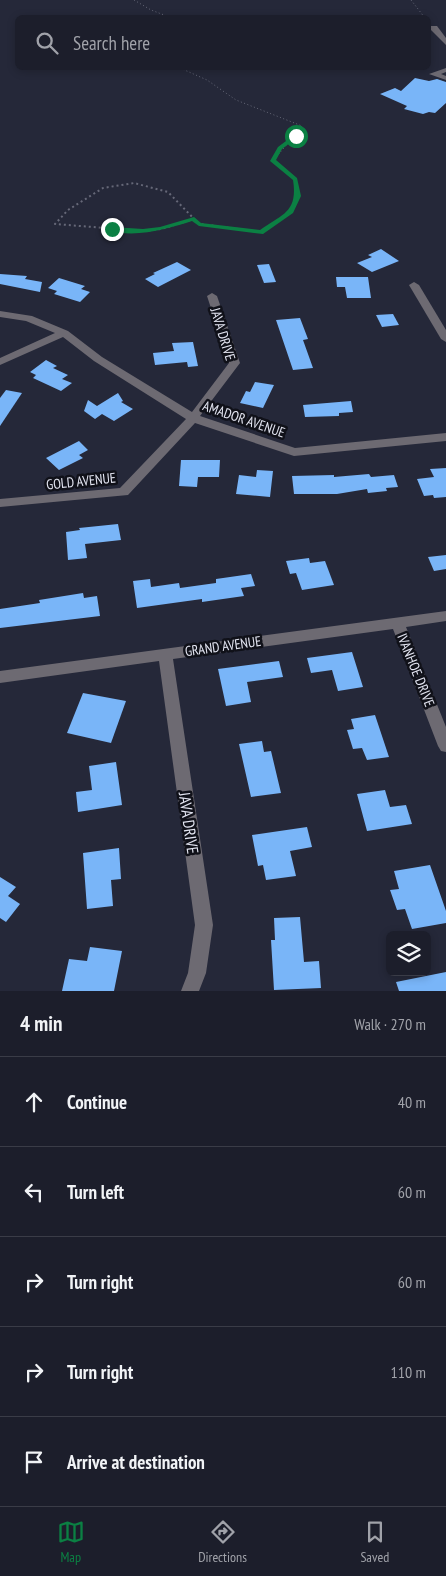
<!DOCTYPE html>
<html lang="en">
<head>
<meta charset="utf-8">
<style>
	body { margin:0; font-family:"PT Sans Narrow",sans-serif; background:#292b37; color:#f1f3f6 }
	.controls { position:absolute; right:15px; bottom:15px; display:grid; overflow:hidden; border-radius:8px; box-shadow:0 2px 8px #0003 }
	.controls button { width:45px; height:45px; display:grid; place-items:center; padding:0; border:0; border-bottom:1px solid #3a3c47; background:#1c1e2b; color:#f1f3f6; font:25px sans-serif }
	.stop { position:absolute; width:15px; height:15px; margin:-11px; border:4px solid #0b8043; border-radius:50%; background:#fff }
	.stop.end { background:#0b8043; border-color:#fff; box-shadow:0 1px 5px #0008 }
	.list { margin:0; padding:0; list-style:none }
	h2 { display:flex; justify-content:space-between; align-items:center; height:65px; margin:0; padding:0 20px; font-size:21px }
	h2 small { font-size:16px; font-weight:400; color:#a0a2a9 }
	.list li { display:grid; grid-template-columns:32px 1fr auto; gap:15px; align-items:center; box-sizing:border-box; height:90px; padding:0 20px; border-top:1px solid #3a3c47 }
	.list b { display:block; font-size:19px; white-space:nowrap }
	.list em { font-size:16px; font-style:normal; color:#a0a2a9 }
	.icon { flex:none; width:28px; height:28px; fill:none; stroke:currentColor; stroke-width:2; stroke-linecap:round; stroke-linejoin:round }
	.map { position:relative; flex:none; width:446px; height:991px; overflow:hidden }
	.search { position:absolute; background:#1c1e2b; box-shadow:0 2px 8px #0003; left:15px; right:15px; top:15px; height:55px; display:flex; align-items:center; gap:12px; box-sizing:border-box; padding:0 18px; border-radius:8px; color:#a0a2a9; font-size:19px }
	.sheet { height:515px; background:#1c1e2b }
	nav { display:flex; justify-content:space-around; align-items:center; box-sizing:border-box; height:70px; border-top:1px solid #3a3c47; background:#1c1e2b; font-size:14px; color:#a0a2a9 }
	nav a { display:grid; justify-items:center; gap:2px }
	nav .on { color:#0b8043 }
	.map>svg:first-child { display:block }
	.building { fill:#79b5f8 }
	.lines { fill:none; stroke-linecap:round; stroke-linejoin:round }
	.path-far1 { stroke:#666878; stroke-width:1; stroke-dasharray:1 2.5; stroke-linecap:butt }
	.path { stroke:#666878; stroke-width:2; stroke-dasharray:2 3; stroke-linecap:butt }
	.minor { fill:#6d6a72; fill-rule:evenodd }
	.route { fill:#0b8043 }
	.labels { text-anchor:middle; stroke-width:5; stroke-linejoin:round; paint-order:stroke }
	.street-label { font-size:14px; fill:#e3e5f1; stroke:#101119 }
	.near-street-label { font-size:16px; fill:#e3e5f1; stroke:#101119 }
</style>
</head>
<body>
<div class="map">
<svg width="446" height="991" viewBox="0 0 446 991">
	<rect width="100%" height="100%" fill="#252839"/>
	<!-- building -->
	<g class="building">
		<polygon points="415,78 429,81 437,79 446,82 446,103 435,113 429,112 423,114 404,109 407,106 380,94 395,88 401,91"/>
		<polygon points="381,249 399,261 372,272 357,263 372,257 368,255"/>
		<polygon points="177,262 191,270 158,287 145,279 155,274 153,273"/>
		<polygon points="269,264 276,282 264,283 257,265"/>
		<polygon points="0,274 27,276 25,279 42,282 40,292 0,284"/>
		<polygon points="336,277 368,277 371,298 347,298 345,287 337,287"/>
		<polygon points="59,278 85,286 81,289 90,292 80,302 54,294 57,291 48,288"/>
		<polygon points="393,314 399,325 382,327 376,315"/>
		<polygon points="300,318 308,339 303,340 313,368 293,370 276,320"/>
		<polygon points="193,342 198,366 188,367 187,362 155,365 153,353 174,351 172,343"/>
		<polygon points="46,360 57,366 53,368 68,375 62,379 72,383 61,391 33,378 36,375 30,372"/>
		<polygon points="255,382 274,385 263,408 240,403 246,391 250,392"/>
		<polygon points="6,390 22,393 0,426 0,398"/>
		<polygon points="118,393 123,401 121,402 133,409 114,421 102,414 95,419 84,411 88,400 97,406"/>
		<polygon points="351,401 353,412 339,413 339,416 305,417 303,405"/>
		<polygon points="79,441 88,450 79,455 83,458 59,470 46,458"/>
		<polygon points="181,460 220,460 219,477 198,477 197,487 179,486"/>
		<polygon points="446,468 446,497 434,498 433,495 424,496 417,479 434,477 430,469"/>
		<polygon points="257,470 273,471 270,497 236,494 239,475 256,477"/>
		<polygon points="369,474 371,477 394,475 398,487 386,488 387,491 368,493 367,489 337,494 294,494 292,476 334,475 334,477"/>
		<polygon points="118,524 121,540 85,544 87,558 68,560 66,532 80,530 79,528"/>
		<polygon points="446,555 446,569 434,571 428,557"/>
		<polygon points="309,558 310,563 325,561 334,585 302,590 296,573 290,574 286,561"/>
		<polygon points="251,574 255,586 241,588 244,596 202,602 202,599 137,608 133,581 150,579 151,587 179,583 180,588 216,583 216,579"/>
		<polygon points="83,593 84,598 97,596 100,616 0,628 0,609 40,603 39,600"/>
		<polygon points="352,652 363,687 338,691 332,670 311,673 307,658"/>
		<polygon points="279,661 283,677 247,682 251,702 226,706 218,669"/>
		<polygon points="83,693 126,701 111,743 67,733"/>
		<polygon points="375,715 389,757 367,760 362,748 353,749 347,730 354,729 351,719"/>
		<polygon points="262,741 264,752 271,751 281,793 251,797 239,744"/>
		<polygon points="116,762 122,805 78,812 76,792 92,790 89,766"/>
		<polygon points="385,790 390,807 406,805 412,824 367,831 357,794"/>
		<polygon points="307,827 312,847 290,851 296,876 266,880 263,865 258,866 252,835"/>
		<polygon points="119,848 121,879 111,880 113,906 87,909 83,853"/>
		<polygon points="430,865 446,911 446,923 412,929 405,909 397,910 390,890 399,889 394,871"/>
		<polygon points="0,877 16,887 8,896 20,904 6,922 0,918"/>
		<polygon points="300,917 304,962 319,961 321,988 274,990 271,940 275,940 274,918"/>
		<polygon points="90,947 122,951 114,991 62,991 69,959 87,961"/>
		<polygon points="446,972 446,991 399,991 396,982"/>
	</g>
	<g class="lines">
		<!-- path-far1 -->
		<g class="path-far1">
			<polyline points="134,0 151,10 172,18"/>
			<polyline points="411,0 425,18"/>
			<polyline points="180,68 207,80 236,100 302,126 273,161 280,166"/>
		</g>
		<!-- path -->
		<polyline class="path" points="194,219 161,229 143,231 55,224 68,210 103,188 134,183 168,192 199,224 261,232 291,212 298,196 295,179 278,165"/>
		<!-- minor -->
		<g class="minor">
			<polygon points="431,26 437,26 446,38 446,45 431,30"/>
			<polygon points="446,68 446,72 441,74 446,76 446,80 429,74"/>
			<polygon points="414,282 419,285 446,330 446,342 441,339 409,285"/>
			<polygon points="212,293 217,296 240,363 200,416 295,448 446,433 446,441 294,456 195,423 128,495 0,507 0,499 120,488 186,419 94,361 63,337 0,365 0,358 55,333 26,321 0,317 0,311 32,316 68,331 102,357 192,412 229,363 207,296"/>
			<polygon points="446,611 446,621 406,627 446,727 446,752 441,751 438,746 393,629 173,659 213,925 206,973 199,991 181,991 188,973 195,925 159,661 0,683 0,671"/>
		</g>
	</g>
	<!-- route -->
	<path class="route" d="M294 135 299 136 282 149 276 160 297 178 301 196 293 213 263 234 199 226 192 221C171 228 130 240 109 229L112 227 143 229 160 227 194 217 201 223 260 230C283 214 298 212 293 180L270 161 278 147Z"/>
	<g class="labels">
		<!-- street labels -->
		<g class="street-label">
			<text transform="translate(223 334) rotate(73)" y="5">JAVA DRIVE</text>
			<text transform="translate(244 419) rotate(19)" y="5">AMADOR AVENUE</text>
			<text transform="translate(81 481) rotate(-6)" y="5">GOLD AVENUE</text>
			<text transform="translate(223 646) rotate(-8)" y="5">GRAND AVENUE</text>
			<text transform="translate(416 670) rotate(68)" y="5">IVANHOE DRIVE</text>
		</g>
		<!-- near-street labels -->
		<g class="near-street-label">
			<text transform="translate(189 823) rotate(82)" y="6">JAVA DRIVE</text>
		</g>
	</g>
</svg>
<div class="controls">
<button><svg class="icon" aria-label="layers" viewBox="0 0 24 24"><path d="M12 4l9 5-9 5-9-5zM3 14l9 5 9-5"/></svg></button>
</div>
<div class="stop" style="left:296px;top:136px"></div>
<div class="stop end" style="left:112px;top:229px"></div>
<div class="search"><svg class="icon" aria-label="search" viewBox="0 0 24 24"><circle cx="10" cy="10" r="6"/><path d="M15 15l6 6"/></svg>Search here</div>
</div>
<section class="sheet">
<h2>4 min<small>Walk · 270 m</small></h2>
<ul class="list">
<li><svg class="icon" aria-label="ahead" viewBox="0 0 24 24"><path d="M12 20V5M6 11l6-6 6 6"/></svg><div><b>Continue</b></div><em>40 m</em></li>
<li><svg class="icon" aria-label="left" viewBox="0 0 24 24"><path d="M17 20v-9H6M10 6l-5 5 5 5"/></svg><div><b>Turn left</b></div><em>60 m</em></li>
<li><svg class="icon" aria-label="right" viewBox="0 0 24 24"><path d="M7 20v-9h11M14 6l5 5-5 5"/></svg><div><b>Turn right</b></div><em>60 m</em></li>
<li><svg class="icon" aria-label="right" viewBox="0 0 24 24"><path d="M7 20v-9h11M14 6l5 5-5 5"/></svg><div><b>Turn right</b></div><em>110 m</em></li>
<li><svg class="icon" aria-label="arrive" viewBox="0 0 24 24"><path d="M6 21V4h12l-3 4 3 4H6"/></svg><div><b>Arrive at destination</b></div></li>
</ul>
</section>
<nav>
<a class="on"><svg class="icon" aria-label="map" viewBox="0 0 24 24"><path d="M3 6l6-2 6 2 6-2v14l-6 2-6-2-6 2zM9 4v14M15 6v14"/></svg>Map</a>
<a><svg class="icon" aria-label="directions" viewBox="0 0 24 24"><path d="M12 3l9 9-9 9-9-9zM9 14v-3h6M13 9l2 2-2 2"/></svg>Directions</a>
<a><svg class="icon" aria-label="saved" viewBox="0 0 24 24"><path d="M7 4h10v16l-5-4-5 4z"/></svg>Saved</a>
</nav>
</body>
</html>
